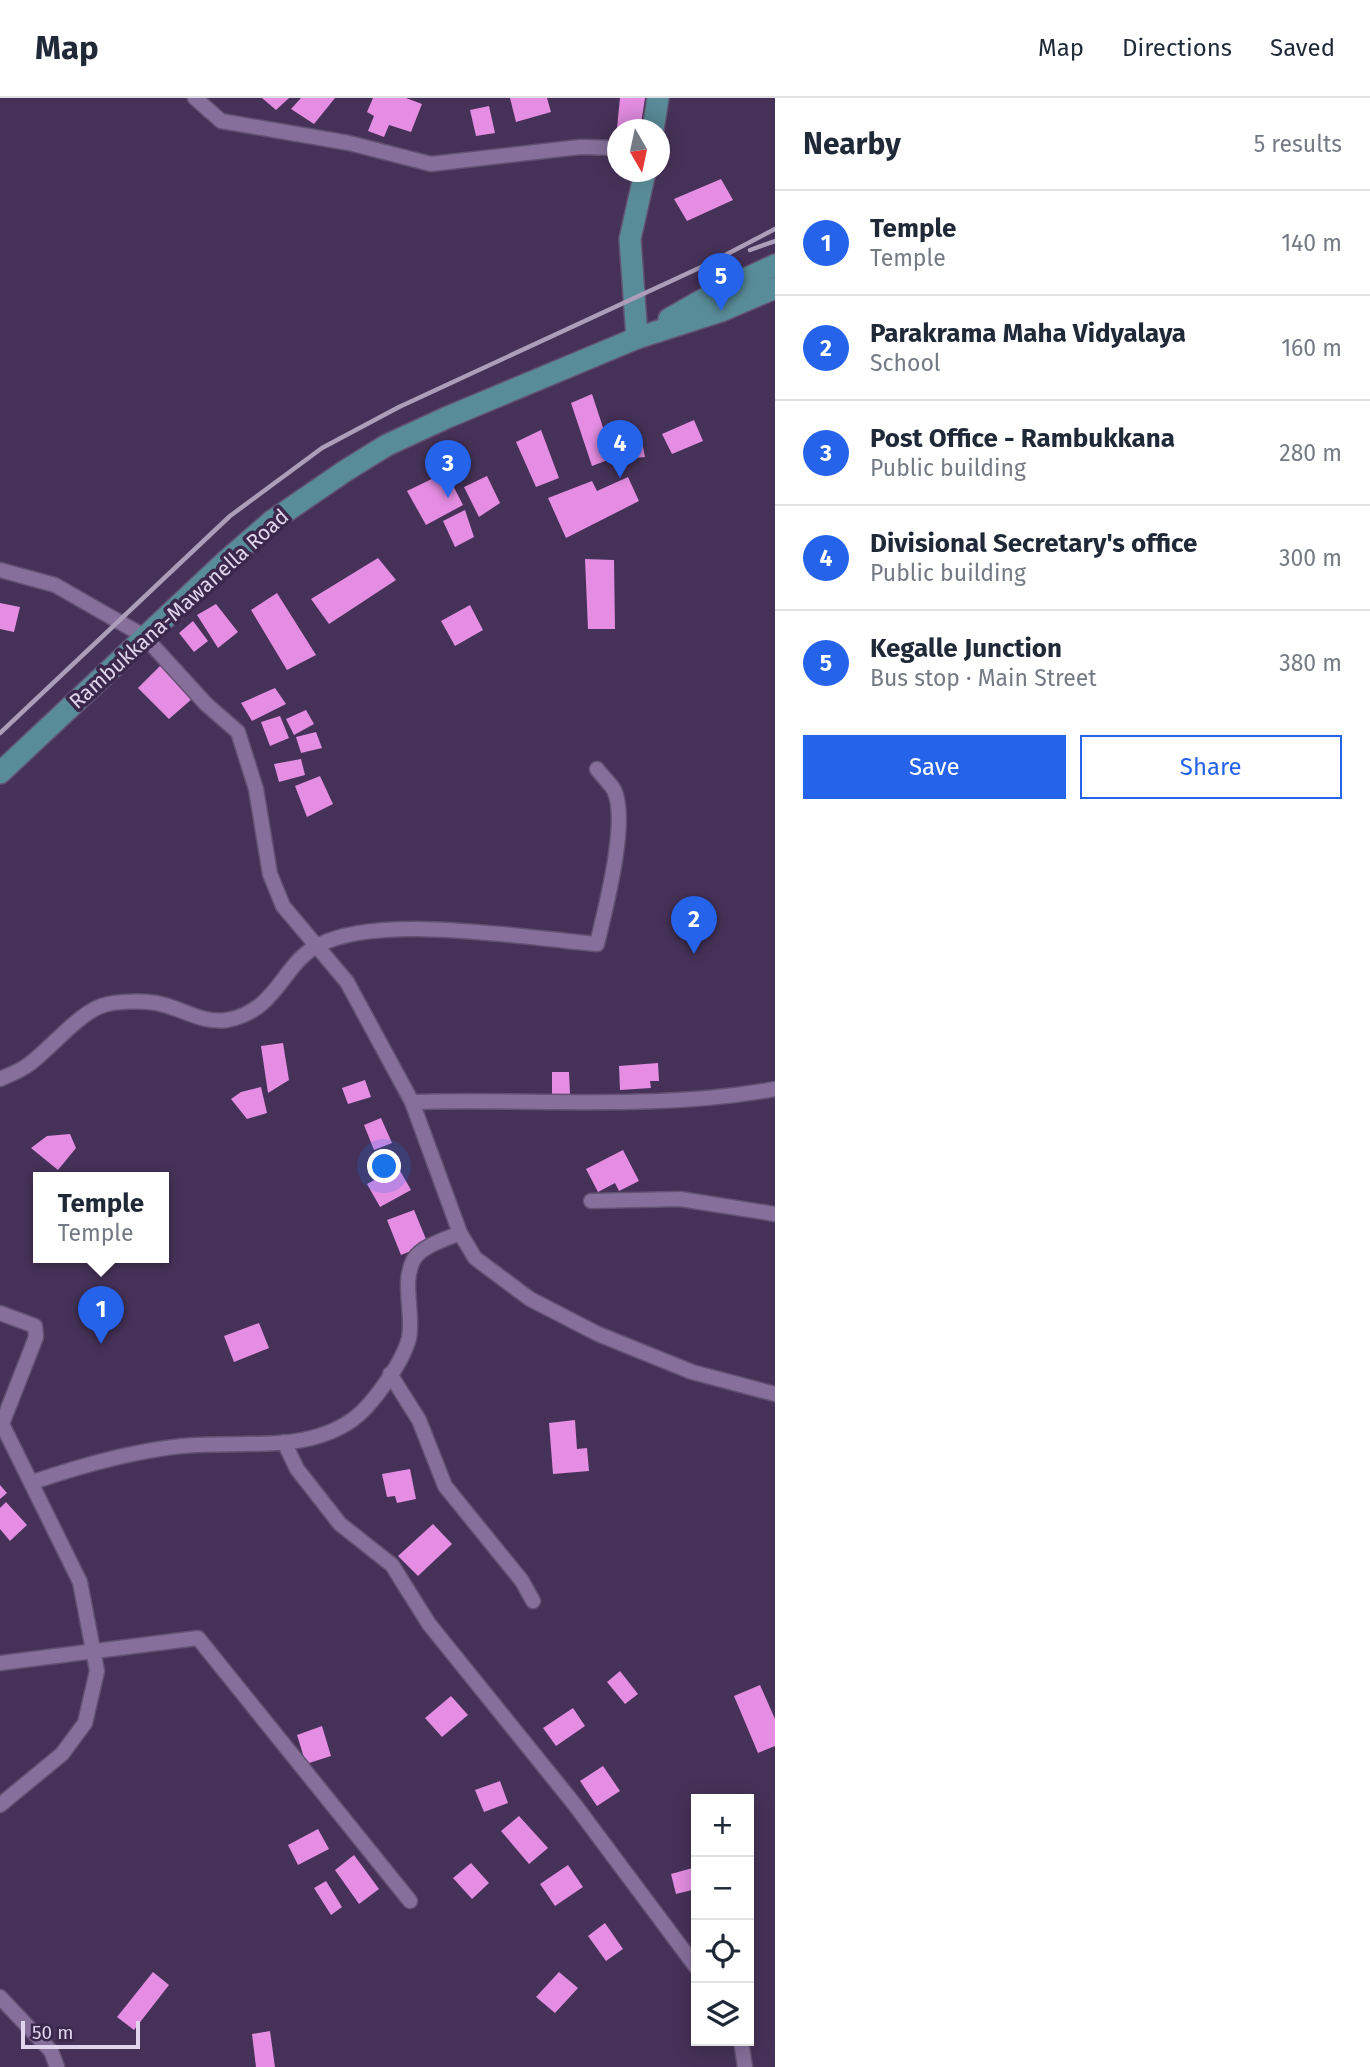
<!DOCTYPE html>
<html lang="en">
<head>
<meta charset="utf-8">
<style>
	body { margin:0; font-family:"Fira Sans",sans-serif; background:#f6f6f7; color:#1f2937 }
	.controls { position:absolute; right:21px; bottom:21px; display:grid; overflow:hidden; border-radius:0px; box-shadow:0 4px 18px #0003 }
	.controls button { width:63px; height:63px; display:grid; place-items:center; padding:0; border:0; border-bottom:2px solid #e0e1e3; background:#fff; color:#1f2937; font:35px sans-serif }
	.compass { position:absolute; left:607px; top:21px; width:63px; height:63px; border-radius:50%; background:#fff; box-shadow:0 4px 18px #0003; rotate:171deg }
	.scale { position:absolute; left:21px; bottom:18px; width:119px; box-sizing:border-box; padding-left:7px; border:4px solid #e1d5ed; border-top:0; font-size:19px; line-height:24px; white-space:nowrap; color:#e1d5ed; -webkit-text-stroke:5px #3c274d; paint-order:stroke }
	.you { position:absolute; left:385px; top:1069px; width:24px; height:24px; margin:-18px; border:5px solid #fff; border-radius:50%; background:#1a73e8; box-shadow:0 0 0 10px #1a73e833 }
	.badge { display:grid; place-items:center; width:46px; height:46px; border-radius:50%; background:#2563eb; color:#fff; font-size:23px; font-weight:700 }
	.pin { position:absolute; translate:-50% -58px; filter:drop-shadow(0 2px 4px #0008) }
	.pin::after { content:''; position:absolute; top:37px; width:24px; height:21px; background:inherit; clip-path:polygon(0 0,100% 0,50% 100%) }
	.popup { position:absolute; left:33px; top:1074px; width:136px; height:91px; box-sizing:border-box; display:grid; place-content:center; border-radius:0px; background:#fff; filter:drop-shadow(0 2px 5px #0005); font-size:23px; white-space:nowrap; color:#747a83 }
	.popup b { font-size:26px; color:#1f2937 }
	.popup::after { content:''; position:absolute; left:50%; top:100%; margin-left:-14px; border:14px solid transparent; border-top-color:#fff }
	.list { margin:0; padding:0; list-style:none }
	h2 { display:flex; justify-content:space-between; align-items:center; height:91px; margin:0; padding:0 28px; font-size:30px }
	h2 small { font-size:23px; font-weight:400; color:#747a83 }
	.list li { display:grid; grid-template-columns:46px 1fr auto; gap:21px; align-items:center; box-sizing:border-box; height:105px; padding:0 28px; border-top:2px solid #e0e1e3 }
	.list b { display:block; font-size:26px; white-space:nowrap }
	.list p { margin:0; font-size:23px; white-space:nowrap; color:#747a83 }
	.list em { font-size:23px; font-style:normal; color:#747a83 }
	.actions { display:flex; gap:14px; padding:21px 28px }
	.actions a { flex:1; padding:16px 0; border:2px solid #2563eb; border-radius:0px; text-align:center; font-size:24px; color:#2563eb }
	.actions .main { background:#2563eb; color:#fff }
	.icon { flex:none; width:38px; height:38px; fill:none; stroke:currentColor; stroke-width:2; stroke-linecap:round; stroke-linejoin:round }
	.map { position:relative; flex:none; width:775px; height:1969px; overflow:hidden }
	header { display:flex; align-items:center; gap:42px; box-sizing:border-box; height:98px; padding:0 35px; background:#fff; border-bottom:2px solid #e0e1e3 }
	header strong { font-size:33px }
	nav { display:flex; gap:38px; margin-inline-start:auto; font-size:24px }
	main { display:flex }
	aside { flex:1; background:#fff }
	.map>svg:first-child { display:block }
	.building { fill:#e48de2 }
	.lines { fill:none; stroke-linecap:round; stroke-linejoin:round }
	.street-casing { stroke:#625172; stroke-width:17 }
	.primary-casing { stroke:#625172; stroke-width:24 }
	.street { stroke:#86709b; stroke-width:14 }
	.primary { stroke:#588c98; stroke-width:21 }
	.rail { stroke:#ac9dba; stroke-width:4.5 }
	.labels { text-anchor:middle; stroke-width:7; stroke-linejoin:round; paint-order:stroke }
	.street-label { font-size:21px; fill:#e1d5ed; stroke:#3c274d }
</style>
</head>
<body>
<header>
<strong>Map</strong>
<nav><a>Map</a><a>Directions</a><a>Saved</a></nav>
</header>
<main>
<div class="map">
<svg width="775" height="1969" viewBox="0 0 775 1969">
	<rect width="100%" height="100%" fill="#463258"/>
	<!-- building -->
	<g class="building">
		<polygon points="262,0 289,0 276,12"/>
		<polygon points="301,0 335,0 314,26 291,11"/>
		<polygon points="373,0 406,0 422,6 411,34 389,27 384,39 368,33 374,18 367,14"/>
		<polygon points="510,0 547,0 551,14 516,24"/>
		<polygon points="620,0 645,0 640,32 617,30"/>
		<polygon points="489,8 495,35 476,38 470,12"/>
		<polygon points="721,81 733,102 687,123 674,101"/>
		<polygon points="592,296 613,360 592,368 571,305"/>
		<polygon points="694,322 703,343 672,356 662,336"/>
		<polygon points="541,332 559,380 536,389 516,344"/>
		<polygon points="641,339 645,359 616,362 613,343"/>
		<polygon points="446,374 463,407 426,427 407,393"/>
		<polygon points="487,378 500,405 479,419 464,389"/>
		<polygon points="628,379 639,403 566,440 548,400 592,383 597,393"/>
		<polygon points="465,412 474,439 455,449 443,423"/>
		<polygon points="378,460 396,482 329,526 311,501"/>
		<polygon points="585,461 614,462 615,531 588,531"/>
		<polygon points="277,495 316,557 287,572 251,512"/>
		<polygon points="0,505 20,509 14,534 0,531"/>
		<polygon points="216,506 238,534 218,550 197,517"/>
		<polygon points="470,507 483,532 455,548 441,523"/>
		<polygon points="193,523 208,543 194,554 179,535"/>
		<polygon points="162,566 193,600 169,621 138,590"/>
		<polygon points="275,590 286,606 252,623 241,605"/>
		<polygon points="306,612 314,626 294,637 286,621"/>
		<polygon points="280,618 289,640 270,648 261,624"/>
		<polygon points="316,634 322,650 301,655 296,639"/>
		<polygon points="301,661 305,677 279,684 274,666"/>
		<polygon points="320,678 333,706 307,719 295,688"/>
		<polygon points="283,945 289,982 268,995 261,948"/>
		<polygon points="658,965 659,983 650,983 651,990 620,992 619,968"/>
		<polygon points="552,974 569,974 570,996 552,996"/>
		<polygon points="365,982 371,999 348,1006 342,990"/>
		<polygon points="261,989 267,1015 247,1021 231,1001 241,994"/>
		<polygon points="381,1020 392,1045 374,1052 364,1027"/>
		<polygon points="70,1036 76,1050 58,1072 31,1050 47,1038"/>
		<polygon points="623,1052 639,1083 619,1093 615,1085 598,1094 586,1071"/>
		<polygon points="398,1069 411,1092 380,1109 367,1086"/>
		<polygon points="414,1112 428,1146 401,1157 387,1122"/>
		<polygon points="259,1225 269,1250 234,1264 224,1238"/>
		<polygon points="575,1322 577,1351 587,1350 589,1373 553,1376 549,1325"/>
		<polygon points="410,1371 416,1401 397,1405 395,1398 387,1399 382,1376"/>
		<polygon points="0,1387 7,1395 0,1401"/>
		<polygon points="6,1404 27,1427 10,1443 0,1431 0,1410"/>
		<polygon points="433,1426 452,1446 418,1478 398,1458"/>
		<polygon points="620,1573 638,1596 625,1606 607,1584"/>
		<polygon points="760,1587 775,1621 775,1648 758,1655 734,1598"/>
		<polygon points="451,1598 468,1617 442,1639 425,1620"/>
		<polygon points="573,1610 585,1628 556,1648 543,1630"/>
		<polygon points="322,1628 331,1658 306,1666 297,1637"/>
		<polygon points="603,1668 620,1693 597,1708 580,1683"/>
		<polygon points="500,1683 508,1705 484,1714 475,1692"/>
		<polygon points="519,1718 548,1750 529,1766 501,1733"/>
		<polygon points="318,1731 329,1751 298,1767 288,1747"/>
		<polygon points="354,1757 379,1791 359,1806 335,1772"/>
		<polygon points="471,1765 489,1785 472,1801 453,1780"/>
		<polygon points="568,1767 583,1789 555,1808 540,1786"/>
		<polygon points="696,1769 696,1791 676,1796 671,1776"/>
		<polygon points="326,1783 342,1809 331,1817 314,1790"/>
		<polygon points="605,1825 623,1851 606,1863 588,1838"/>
		<polygon points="153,1874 169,1887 134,1932 117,1919"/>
		<polygon points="559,1874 578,1890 555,1915 536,1899"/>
		<polygon points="270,1933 275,1969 256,1969 252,1936"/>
	</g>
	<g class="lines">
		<defs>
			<g id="street">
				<polyline points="195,0 221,23 349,45 431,66 580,49 618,50"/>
				<polyline points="0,472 55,487 144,538 206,606 238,634 256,691 270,776 283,808 347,884 412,1004 460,1135 475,1160 530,1201 598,1236 692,1274 775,1296"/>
				<path d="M0 981C9 977 20 973 28 967 51 951 81 911 108 906 121 903 142 903 156 905 180 909 202 926 227 922 278 913 282 865 319 847 380 815 526 840 597 846 605 812 629 722 614 692 610 685 602 678 597 671"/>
				<path d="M412 1004C533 1000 655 1013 775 991"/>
				<polyline points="591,1103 680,1101 775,1116"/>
				<polyline points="0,1215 35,1228 36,1239 2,1326 80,1484 97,1573 85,1625 62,1656 0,1707"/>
				<polyline points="390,1276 419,1322 445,1388 522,1483 533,1503"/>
				<polyline points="284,1344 297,1371 340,1426 392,1467 429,1526 575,1707 696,1869"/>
				<path d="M33 1384C80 1368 132 1353 182 1348 238 1342 304 1356 352 1322 372 1308 403 1264 409 1240 414 1215 401 1184 414 1161 422 1148 446 1141 460 1135"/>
				<polyline points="0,1565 198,1540 410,1803"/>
				<polyline points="0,1899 51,1953 57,1969"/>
				<polyline points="741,1943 745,1969"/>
			</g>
			<g id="primary">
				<polyline points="653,32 658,0"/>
				<polyline points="669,221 713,196 775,167"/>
				<polyline points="637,240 630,141 645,74"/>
				<polyline points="0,675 226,463 272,423 345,373 387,347 448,319 637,240 721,213 775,190"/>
			</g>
		</defs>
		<!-- street casing -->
		<use href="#street" class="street-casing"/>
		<!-- primary casing -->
		<use href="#primary" class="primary-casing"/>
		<!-- street -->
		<use href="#street" class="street"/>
		<!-- primary -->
		<use href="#primary" class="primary"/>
		<!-- rail -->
		<g class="rail">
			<polyline points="750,152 775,143"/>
			<polyline points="0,635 230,418 322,350 399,309 710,165 775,131"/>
		</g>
	</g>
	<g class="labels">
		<!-- street labels -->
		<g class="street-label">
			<text transform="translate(179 511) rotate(-42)" y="7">Rambukkana-Mawanella Road</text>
		</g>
	</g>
</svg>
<div class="controls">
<button>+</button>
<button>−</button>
<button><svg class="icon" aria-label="locate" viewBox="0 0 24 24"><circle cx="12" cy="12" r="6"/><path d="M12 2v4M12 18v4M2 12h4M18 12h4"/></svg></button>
<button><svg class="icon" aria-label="layers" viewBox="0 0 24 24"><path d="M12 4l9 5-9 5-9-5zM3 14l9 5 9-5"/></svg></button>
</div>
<svg class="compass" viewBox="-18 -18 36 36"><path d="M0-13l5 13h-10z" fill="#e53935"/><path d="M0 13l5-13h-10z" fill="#747a83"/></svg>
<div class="scale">50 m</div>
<div class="you"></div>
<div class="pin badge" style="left:101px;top:1246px">1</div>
<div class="popup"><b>Temple</b>Temple</div>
<div class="pin badge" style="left:694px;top:856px">2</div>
<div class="pin badge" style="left:448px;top:400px">3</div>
<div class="pin badge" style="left:620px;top:380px">4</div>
<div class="pin badge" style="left:721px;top:213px">5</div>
</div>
<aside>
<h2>Nearby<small>5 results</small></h2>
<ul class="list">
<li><span class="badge">1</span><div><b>Temple</b><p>Temple</p></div><em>140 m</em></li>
<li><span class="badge">2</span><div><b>Parakrama Maha Vidyalaya</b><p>School</p></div><em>160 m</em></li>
<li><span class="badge">3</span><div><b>Post Office - Rambukkana</b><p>Public building</p></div><em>280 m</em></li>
<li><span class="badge">4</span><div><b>Divisional Secretary's office</b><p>Public building</p></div><em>300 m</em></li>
<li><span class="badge">5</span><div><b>Kegalle Junction</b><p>Bus stop · Main Street</p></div><em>380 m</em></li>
</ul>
<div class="actions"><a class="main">Save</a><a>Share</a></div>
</aside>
</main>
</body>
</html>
